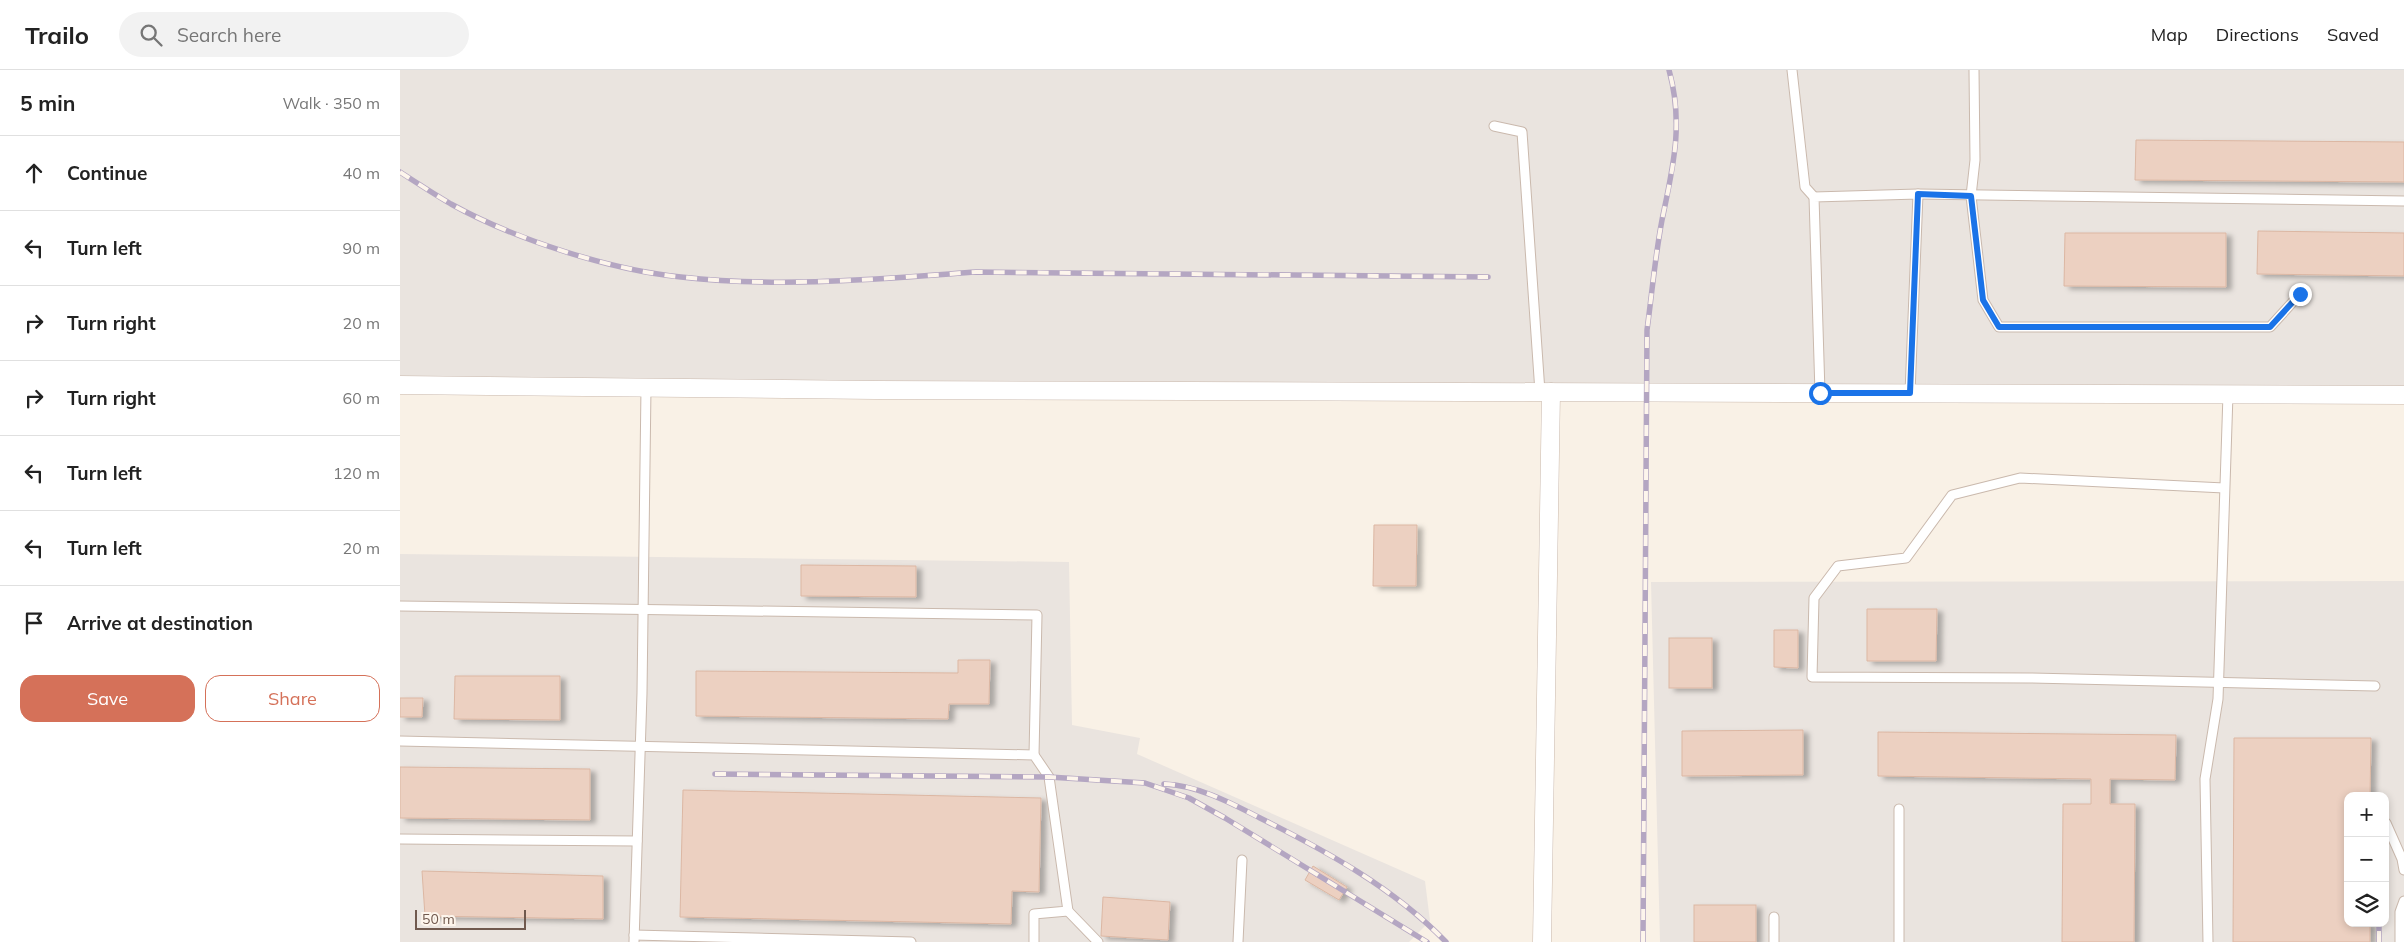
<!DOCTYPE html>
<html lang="en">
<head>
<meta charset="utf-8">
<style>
	body { margin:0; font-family:Mulish,sans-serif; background:#f2f2f2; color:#222 }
	.controls { position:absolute; right:15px; bottom:15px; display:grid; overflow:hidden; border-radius:10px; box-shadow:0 2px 8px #0003 }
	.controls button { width:45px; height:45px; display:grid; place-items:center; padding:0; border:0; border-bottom:1px solid #e0e0e0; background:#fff; color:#222; font:25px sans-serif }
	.scale { position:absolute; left:15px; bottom:12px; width:111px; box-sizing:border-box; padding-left:5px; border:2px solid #70594e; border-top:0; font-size:14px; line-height:18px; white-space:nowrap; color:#70594e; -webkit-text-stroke:4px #fdf5ec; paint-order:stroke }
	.stop { position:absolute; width:15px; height:15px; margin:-11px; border:4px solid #1a73e8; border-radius:50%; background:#fff }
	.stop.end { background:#1a73e8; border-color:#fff; box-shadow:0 1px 5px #0008 }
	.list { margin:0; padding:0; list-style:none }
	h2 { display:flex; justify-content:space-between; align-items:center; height:65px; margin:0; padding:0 20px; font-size:21px }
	h2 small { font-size:16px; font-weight:400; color:#767676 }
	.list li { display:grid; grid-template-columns:32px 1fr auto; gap:15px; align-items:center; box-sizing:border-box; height:75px; padding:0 20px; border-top:1px solid #e0e0e0 }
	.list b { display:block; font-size:19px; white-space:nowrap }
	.list em { font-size:16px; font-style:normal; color:#767676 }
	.actions { display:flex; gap:10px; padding:15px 20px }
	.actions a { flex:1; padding:11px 0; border:1px solid #d57159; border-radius:15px; text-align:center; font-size:18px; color:#d57159 }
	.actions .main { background:#d57159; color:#fff }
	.icon { flex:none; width:28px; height:28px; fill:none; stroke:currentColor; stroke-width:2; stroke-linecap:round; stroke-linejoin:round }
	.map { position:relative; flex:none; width:2004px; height:872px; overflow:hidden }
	header { display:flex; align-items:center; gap:30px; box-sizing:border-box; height:70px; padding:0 25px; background:#fff; border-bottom:1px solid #e0e0e0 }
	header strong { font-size:24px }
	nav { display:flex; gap:28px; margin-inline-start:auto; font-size:18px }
	.search { width:350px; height:45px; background:#f2f2f2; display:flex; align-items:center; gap:12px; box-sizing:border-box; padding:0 18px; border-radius:28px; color:#767676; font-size:19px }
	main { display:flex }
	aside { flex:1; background:#fff }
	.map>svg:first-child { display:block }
	.industrial { fill:#eae4df; fill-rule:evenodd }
	.building { fill:#ecd0c1; stroke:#dcb7a3; filter:url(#shadow) }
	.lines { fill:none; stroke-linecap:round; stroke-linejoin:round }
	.lane-casing { stroke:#cab9ad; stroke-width:11 }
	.street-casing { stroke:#cab9ad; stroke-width:19 }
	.lane { stroke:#fff; stroke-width:9 }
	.street { stroke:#fff; stroke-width:18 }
	.rail-casing { stroke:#b4a6c2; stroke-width:5.5 }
	.rail { stroke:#fdf5ec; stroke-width:4; stroke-dasharray:11; stroke-linecap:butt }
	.route { stroke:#1a73e8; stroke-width:6 }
</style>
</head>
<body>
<header>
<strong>Trailo</strong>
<div class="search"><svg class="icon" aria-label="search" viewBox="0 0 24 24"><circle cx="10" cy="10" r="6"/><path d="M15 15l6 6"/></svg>Search here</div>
<nav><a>Map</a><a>Directions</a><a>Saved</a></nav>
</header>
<main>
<aside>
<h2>5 min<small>Walk · 350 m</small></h2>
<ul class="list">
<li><svg class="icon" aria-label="ahead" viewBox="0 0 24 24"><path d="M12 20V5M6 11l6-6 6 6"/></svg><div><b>Continue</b></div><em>40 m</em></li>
<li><svg class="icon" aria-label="left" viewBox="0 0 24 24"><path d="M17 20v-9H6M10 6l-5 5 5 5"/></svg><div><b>Turn left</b></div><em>90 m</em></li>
<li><svg class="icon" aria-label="right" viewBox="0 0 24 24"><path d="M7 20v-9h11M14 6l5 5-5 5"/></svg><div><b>Turn right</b></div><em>20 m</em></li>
<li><svg class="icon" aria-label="right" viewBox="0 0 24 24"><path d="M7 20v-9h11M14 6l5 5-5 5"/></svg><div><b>Turn right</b></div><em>60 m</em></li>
<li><svg class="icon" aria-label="left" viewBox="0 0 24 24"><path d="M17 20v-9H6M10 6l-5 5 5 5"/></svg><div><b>Turn left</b></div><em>120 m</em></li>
<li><svg class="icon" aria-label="left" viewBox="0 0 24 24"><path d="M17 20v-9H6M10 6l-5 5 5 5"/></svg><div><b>Turn left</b></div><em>20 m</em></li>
<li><svg class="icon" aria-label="arrive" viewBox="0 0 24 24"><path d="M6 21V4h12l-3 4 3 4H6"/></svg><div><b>Arrive at destination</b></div></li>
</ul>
<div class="actions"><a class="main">Save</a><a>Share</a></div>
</aside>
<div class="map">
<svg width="2004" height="872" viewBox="0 0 2004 872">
	<defs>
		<filter id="shadow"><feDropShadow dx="5.5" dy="3" stdDeviation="2.5" flood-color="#0004"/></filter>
	</defs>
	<rect width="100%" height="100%" fill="#f9f1e6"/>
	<!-- industrial -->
	<g class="industrial">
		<polygon points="0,0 2004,0 2004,323 0,313"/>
		<polygon points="0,484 669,492 672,655 740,668 737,684 1025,811 1030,851 1009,872 0,872"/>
		<path d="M2004 511V872H1260L1251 512ZM1948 726H1985V853H1948Z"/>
	</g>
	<!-- building -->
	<g class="building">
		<polygon points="1736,70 2004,72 2004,112 1735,110"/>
		<polygon points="1858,161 2004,163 2004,206 1857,204"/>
		<polygon points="1665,163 1826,163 1826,217 1664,216"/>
		<polygon points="974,455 1017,455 1016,516 973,516"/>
		<polygon points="401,495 516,496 516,527 401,526"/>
		<polygon points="1467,539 1537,539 1536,591 1467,591"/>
		<polygon points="1374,560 1398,560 1398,598 1374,597"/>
		<rect x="1269" y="568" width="43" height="50"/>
		<polygon points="558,590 590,590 589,634 549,634 548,649 296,646 296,601 558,603"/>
		<polygon points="55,606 160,606 160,650 54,649"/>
		<polygon points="0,628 23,628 22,647 0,647"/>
		<polygon points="1403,660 1403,705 1282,706 1282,661"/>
		<polygon points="1478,662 1776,665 1775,710 1710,709 1710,734 1735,734 1734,872 1662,872 1663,734 1691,734 1691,709 1478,706"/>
		<polygon points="1834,668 1971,668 1970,726 1948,726 1948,853 1970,853 1970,872 1833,872"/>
		<polygon points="0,697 190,699 190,750 0,748"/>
		<polygon points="283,720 641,728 639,822 612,821 611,854 280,847"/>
		<polygon points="913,796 947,817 939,830 905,810"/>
		<polygon points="22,801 203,806 203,849 25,846"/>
		<polygon points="703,827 770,832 768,870 701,866"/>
		<rect x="1294" y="835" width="62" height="37"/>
	</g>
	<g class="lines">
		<defs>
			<g id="lane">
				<polyline points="1392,0 1405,117 1414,127"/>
				<polyline points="1574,0 1575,90 1571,126 1583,230 1599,257 1870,257 1900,224"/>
				<polyline points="1094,56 1122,62 1140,322"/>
				<polyline points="1518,124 2004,131"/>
				<polyline points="1420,323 1414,127 1518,124 1510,323"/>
				<polyline points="1824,418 1620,408 1552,425 1506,488 1438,496 1414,528 1412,607 1629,608 1975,616"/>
				<polyline points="0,536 637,545 634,685"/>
				<polyline points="0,671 634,685 649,707 668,841 634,844 634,872"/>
				<polyline points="1986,753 2002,789 2004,800"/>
				<polyline points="0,769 237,771"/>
				<polyline points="668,841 698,872"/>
				<polyline points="234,865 511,872"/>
				<polyline points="234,872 242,623 246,318"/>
				<polyline points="838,872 842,790"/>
				<polyline points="1374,872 1374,847"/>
				<polyline points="1499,872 1499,739"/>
				<polyline points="1808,872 1805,709 1818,629 1828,324"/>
				<polyline points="2000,872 2000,842 2004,831"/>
			</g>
			<g id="street">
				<polyline points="0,315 475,320 2004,325"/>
				<polyline points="1142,872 1151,322"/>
			</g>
		</defs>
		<!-- lane casing -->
		<use href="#lane" class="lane-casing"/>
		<!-- street casing -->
		<use href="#street" class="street-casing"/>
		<!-- lane -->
		<use href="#lane" class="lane"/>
		<!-- street -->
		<use href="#street" class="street"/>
		<defs>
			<g id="rail">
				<path d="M0 102C17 113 34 124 51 134 114 169 210 200 281 207 380 218 478 209 576 202L1088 207"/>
				<polyline points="315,704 649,707 745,713 789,728 825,748 1027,872"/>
				<path d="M764 714C797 715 831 733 860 748 926 781 994 818 1046 872"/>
				<path d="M1243 872 1247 260C1252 223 1255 187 1262 150 1273 97 1284 54 1269 0"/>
				<polyline points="1979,872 1979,853"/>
			</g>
		</defs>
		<!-- rail casing -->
		<use href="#rail" class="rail-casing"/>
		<!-- rail -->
		<use href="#rail" class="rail"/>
	</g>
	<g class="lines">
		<!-- route -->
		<polyline class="route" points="1420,323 1510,323 1518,124 1571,126 1583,230 1599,257 1870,257 1900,224"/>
	</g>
</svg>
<div class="controls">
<button>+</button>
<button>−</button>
<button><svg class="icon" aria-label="layers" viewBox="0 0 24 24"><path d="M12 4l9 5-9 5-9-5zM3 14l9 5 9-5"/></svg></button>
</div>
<div class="scale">50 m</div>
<div class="stop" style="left:1420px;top:323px"></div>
<div class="stop end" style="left:1900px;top:224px"></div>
</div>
</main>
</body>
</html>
